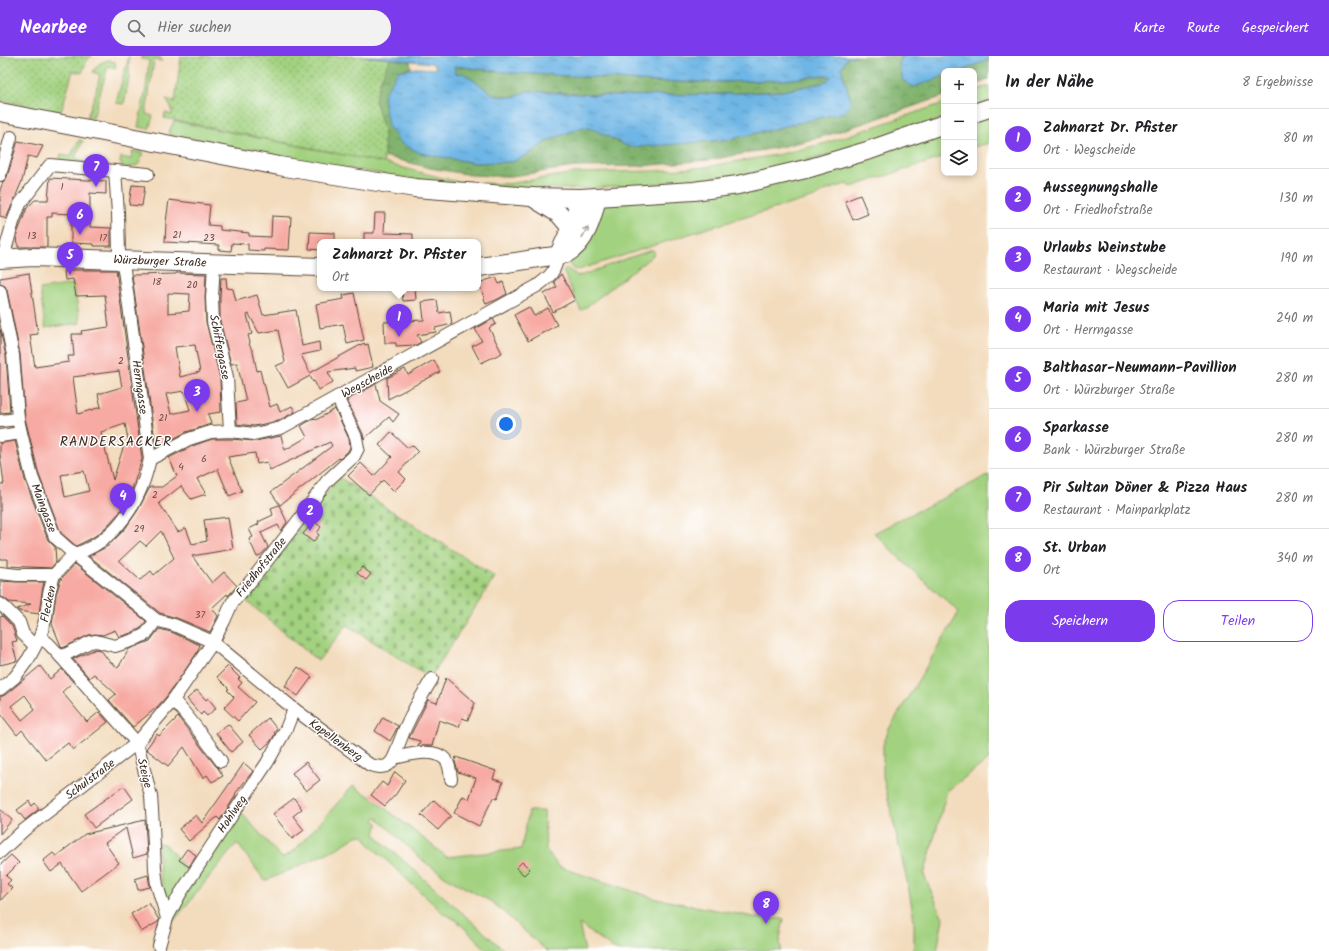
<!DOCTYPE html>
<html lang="de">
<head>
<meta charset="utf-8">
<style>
	body { margin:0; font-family:Kalam,sans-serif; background:#f2f2f2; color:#202124 }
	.controls { position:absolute; right:12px; top:12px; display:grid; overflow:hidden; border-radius:8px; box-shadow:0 2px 6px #0003 }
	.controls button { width:36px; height:36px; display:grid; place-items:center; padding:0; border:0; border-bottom:1px solid #e0e0e0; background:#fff; color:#202124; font:20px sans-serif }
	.you { position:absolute; left:506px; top:368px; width:14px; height:14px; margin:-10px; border:3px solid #fff; border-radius:50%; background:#1a73e8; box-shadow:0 0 0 6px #1a73e833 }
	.badge { display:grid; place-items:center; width:26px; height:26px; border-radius:50%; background:#7c3aed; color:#fff; font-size:13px; font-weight:700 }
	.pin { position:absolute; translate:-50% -33px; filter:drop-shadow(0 1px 2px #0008) }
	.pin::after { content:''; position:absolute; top:21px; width:14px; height:12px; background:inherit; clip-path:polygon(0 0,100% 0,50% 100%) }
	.popup { position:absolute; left:317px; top:183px; width:164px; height:52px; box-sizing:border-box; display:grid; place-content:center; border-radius:8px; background:#fff; filter:drop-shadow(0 1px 3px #0005); font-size:13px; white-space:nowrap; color:#757577 }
	.popup b { font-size:15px; color:#202124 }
	.popup::after { content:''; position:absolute; left:50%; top:100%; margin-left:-8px; border:8px solid transparent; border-top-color:#fff }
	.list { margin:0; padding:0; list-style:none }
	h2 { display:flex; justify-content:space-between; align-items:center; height:52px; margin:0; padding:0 16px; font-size:17px }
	h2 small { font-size:13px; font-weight:400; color:#757577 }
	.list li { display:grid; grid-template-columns:26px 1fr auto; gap:12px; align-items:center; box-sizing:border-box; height:60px; padding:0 16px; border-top:1px solid #e0e0e0 }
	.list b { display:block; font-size:15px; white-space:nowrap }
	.list p { margin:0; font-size:13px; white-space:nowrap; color:#757577 }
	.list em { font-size:13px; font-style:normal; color:#757577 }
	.actions { display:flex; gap:8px; padding:12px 16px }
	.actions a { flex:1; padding:9px 0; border:1px solid #7c3aed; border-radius:16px; text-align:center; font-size:14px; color:#7c3aed }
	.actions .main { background:#7c3aed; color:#fff }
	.icon { flex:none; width:22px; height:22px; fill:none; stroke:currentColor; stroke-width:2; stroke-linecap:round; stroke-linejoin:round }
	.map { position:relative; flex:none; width:989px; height:895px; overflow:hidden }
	header { display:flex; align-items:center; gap:24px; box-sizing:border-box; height:56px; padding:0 20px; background:#7c3aed; color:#fff }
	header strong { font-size:19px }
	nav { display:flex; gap:22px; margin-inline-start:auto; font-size:14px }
	.search { width:280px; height:36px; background:#f2f2f2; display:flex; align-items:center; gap:10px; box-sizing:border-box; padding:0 14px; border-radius:22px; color:#757577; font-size:15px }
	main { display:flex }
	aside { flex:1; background:#fff }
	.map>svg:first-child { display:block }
	.grass { fill:#a2d17f; stroke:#6e7e4e }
	.forest { fill:url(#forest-crowns); stroke:#5e6e46 }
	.cemetery { fill:url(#cemetery-stones); stroke:#6e7e4e }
	.park { fill:url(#park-dots); stroke:#6e7e4e }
	.water { fill:url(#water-ripples); stroke:#547082; fill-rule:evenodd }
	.building { fill:#f7aaa3; fill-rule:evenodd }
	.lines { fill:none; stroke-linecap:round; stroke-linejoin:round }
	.street-casing { stroke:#574536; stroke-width:14 }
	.secondary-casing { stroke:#574536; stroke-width:20 }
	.street { stroke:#fff; stroke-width:12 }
	.secondary { stroke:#fff; stroke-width:18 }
	.oneway { stroke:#a79f9a }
	.labels { text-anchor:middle; stroke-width:3; stroke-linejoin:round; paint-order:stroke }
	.number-label { font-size:10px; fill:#6a4a3f }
	.street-label { font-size:12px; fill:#3b2a1e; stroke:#fff }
	.quarter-label { font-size:14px; letter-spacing:1px; fill:#3b2a1e; stroke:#fff }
</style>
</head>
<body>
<header>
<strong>Nearbee</strong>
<div class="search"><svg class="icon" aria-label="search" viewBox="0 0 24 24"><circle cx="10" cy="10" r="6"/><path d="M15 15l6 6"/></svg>Hier suchen</div>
<nav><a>Karte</a><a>Route</a><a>Gespeichert</a></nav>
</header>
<main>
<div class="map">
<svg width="989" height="895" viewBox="0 0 989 895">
	<defs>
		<pattern id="forest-crowns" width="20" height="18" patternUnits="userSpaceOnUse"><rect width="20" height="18" fill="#81b36e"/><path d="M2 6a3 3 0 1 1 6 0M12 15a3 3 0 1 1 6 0" fill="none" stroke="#6b925a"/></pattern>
		<pattern id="cemetery-stones" width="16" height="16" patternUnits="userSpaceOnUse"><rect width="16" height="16" fill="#a2d17f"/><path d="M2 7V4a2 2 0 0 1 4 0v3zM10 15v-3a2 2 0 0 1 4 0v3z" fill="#85aa67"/></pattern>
		<pattern id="park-dots" width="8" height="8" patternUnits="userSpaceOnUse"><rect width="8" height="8" fill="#a2d17f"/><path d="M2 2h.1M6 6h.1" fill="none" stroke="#85aa67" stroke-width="1.8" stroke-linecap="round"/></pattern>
		<pattern id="water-ripples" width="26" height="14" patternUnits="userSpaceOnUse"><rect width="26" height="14" fill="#6eb6e5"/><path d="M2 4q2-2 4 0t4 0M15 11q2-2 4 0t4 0" fill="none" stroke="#5c94b9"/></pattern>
	</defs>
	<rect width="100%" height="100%" fill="#fff"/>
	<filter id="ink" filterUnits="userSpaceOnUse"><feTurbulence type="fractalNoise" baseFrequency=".025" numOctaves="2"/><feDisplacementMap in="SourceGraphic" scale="8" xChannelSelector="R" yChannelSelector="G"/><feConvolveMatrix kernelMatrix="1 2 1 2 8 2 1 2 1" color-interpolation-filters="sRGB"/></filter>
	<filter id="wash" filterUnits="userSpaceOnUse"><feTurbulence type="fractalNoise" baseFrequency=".012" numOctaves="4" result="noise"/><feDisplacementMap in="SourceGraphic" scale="16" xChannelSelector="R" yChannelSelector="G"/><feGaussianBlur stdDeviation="0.9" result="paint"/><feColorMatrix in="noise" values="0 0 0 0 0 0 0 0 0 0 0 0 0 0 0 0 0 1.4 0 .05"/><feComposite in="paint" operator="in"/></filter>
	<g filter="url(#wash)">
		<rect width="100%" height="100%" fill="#f3dcbd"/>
		<!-- grass -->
		<g class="grass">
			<polygon points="129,0 129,22 124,48 116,47"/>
			<polygon points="142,0 159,0 162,5 154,4 146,58 153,60 149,73 138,71 146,33 149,4 141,3"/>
			<path d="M108 4 115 6 116 12 108 10 93 62 87 61 95 39 100 19 93 16C96 9 101 6 108 4Z"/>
			<polygon points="989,30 989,46 974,51 974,35"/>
			<polygon points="944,47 944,62 869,88 756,117 653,128 578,133 462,131 233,94 219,88 191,82 169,83 170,78 168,77 174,65 384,107 458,126 508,128 575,117 656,115 705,111 781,98 826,87"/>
			<polygon points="989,56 989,87 974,91 974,61"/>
			<polygon points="944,72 944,101 851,131 846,128 827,134 815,141 708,172 578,214 573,213 566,204 602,148 631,146"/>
			<polygon points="79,84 83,85 75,101 83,105 80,109 61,106 60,102 61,98 70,101"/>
			<polygon points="133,95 143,97 139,108 133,111 123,111 120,107 121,101 131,103"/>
			<polygon points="653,194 655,197 651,201 581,255 563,215 566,212 578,220 583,219 625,203 649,195"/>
			<polygon points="74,228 80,267 45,272 40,233"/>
			<polygon points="989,419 989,703 947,735 924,819 943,862 937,895 912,895 914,889 914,864 908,829 883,721 883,689 889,673 959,556 912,514 874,477"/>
			<polygon points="353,730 371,741 447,801 521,793 529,755 544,755 546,794 559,811 657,843 759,862 784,863 780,882 781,895 618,895 612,892 579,868 585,895 547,895 492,846 449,823 422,804 376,761 374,764 379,768 377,771 375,778 378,782 505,895 488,895 456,864 444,858 368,787 366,782 362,779 357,780 334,794 265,825 237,787 172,867 173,859 238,753 282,802 294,795"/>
			<polygon points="158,787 165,788 190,817 168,849 159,817"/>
		</g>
		<!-- forest -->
		<g class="forest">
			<polygon points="856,0 903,0 899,7 934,23 944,20 944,40 825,80 780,91 709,104 640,110 574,111 511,120 493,120 472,119 430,112 384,100 384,74 375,44 380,25 390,3 410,5 411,12 398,15 420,97 475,107 512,106 529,98 549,84 583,71 593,73 629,91 850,42 841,12 847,2"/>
			<polygon points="989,3 989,24 974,29 974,15 961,15"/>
			<polygon points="453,10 513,17 607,22 651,26 722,26 785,24 828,19 831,21 822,27 783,35 724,38 614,40 527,35 515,41 496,40 463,18 456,18"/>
		</g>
		<!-- cemetery -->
		<polygon class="cemetery" points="339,421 495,521 430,622 347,569 318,605 243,542"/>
		<!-- park -->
		<g class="park">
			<polygon points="0,0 93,0 88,2 82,17 73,15 61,56 50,54 49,58 22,54 23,48 0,45"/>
			<polygon points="181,0 363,0 390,3 380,25 375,44 384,74 384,107 164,62 165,57 172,59 172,53 166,43 175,45"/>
		</g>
		<!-- water -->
		<g class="water">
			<path d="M364 0H856L847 2 841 12 850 42 849 52 844 56 732 83 655 90 629 91 593 73 583 71 549 84 529 98 512 106 475 107 420 97 402 88 388 70 383 40 398 15 416 12 436 13 435 9 431 7ZM454 10 513 17 607 22 651 26H722L785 24 828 19 831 21 822 27 783 35 724 38 614 40 527 35 515 41 496 40 463 17 456 18Z"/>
			<polygon points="903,0 989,0 989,3 961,15 944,15 944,20 914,31 903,25 899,7"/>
		</g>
		<g id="blocks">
			<!-- building -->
			<g class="building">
				<polygon points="18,85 43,90 37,102 28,100 22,125 6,163 0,160 0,134 3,126 7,121"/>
				<polygon points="50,122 106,125 106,138 90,137 90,171 111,172 111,190 94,190 94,188 71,187 71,158 52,157 52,161 47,161 47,191 18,191 17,178 27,152 35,144 48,144"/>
				<polygon points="132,129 145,130 142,150 129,149"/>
				<polygon points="860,139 868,158 853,164 845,145"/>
				<polygon points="169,144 210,149 208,169 220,170 220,174 249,177 249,180 271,181 272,160 291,161 289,194 264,193 264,195 248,194 248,188 232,187 231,195 219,194 219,189 165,186 166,166"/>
				<polygon points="375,157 385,157 384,177 413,178 413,186 364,186 364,177 374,177"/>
				<polygon points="310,176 335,177 335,186 320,186 320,194 309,193"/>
				<path d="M75 214H116L142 403 132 433 120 456 106 471 98 478 90 483 76 490 61 477 39 419 25 362 20 298 7 234 5 230 0 228V222L29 217 38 278 30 279 35 311 69 306 68 300H74L72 278H82L81 275 109 271 105 239 76 240 73 223 65 224 64 215ZM119 315 122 331 98 338 101 351 78 358 73 321ZM125 368 129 388 124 389 113 424 101 376ZM84 415 89 435 65 441 61 419Z"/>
				<path d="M176 217 206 218 205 242 206 266 220 322 221 356 208 358 211 368 186 376 156 392 132 219 176 218ZM168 237 190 238 189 255 168 257ZM195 289 200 316 180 321 175 291ZM184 335 190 354 171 358 166 338Z"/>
				<polygon points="561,218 575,244 553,256 544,238 557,231 554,226"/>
				<polygon points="496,221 499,228 503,226 507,238 496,244 486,248 479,227"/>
				<polygon points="221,222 226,222 227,232 233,233 236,245 257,239 263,259 296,254 302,290 319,286 320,295 301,299 310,317 364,287 365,289 368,288 373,311 355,315 355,312 328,316 333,326 319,334 314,325 313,326 310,320 288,332 276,310 285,306 278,274 259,277 249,258 247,259 252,278 248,279 250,287 249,288 253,296 257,315 260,314 263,327 264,327 270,351 277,348 280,356 292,350 295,356 278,365 254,370 237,368 236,347 246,345 237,307 231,308 220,265 220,242"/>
				<polygon points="402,232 415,232 416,244 403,245"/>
				<polygon points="354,237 364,284 347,288 343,268 320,272 316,248 344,243 343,239"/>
				<polygon points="437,244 439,257 450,255 452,268 435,272 436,276 417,279 421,286 416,289 396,290 396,287 385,287 384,266 424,264 422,246"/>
				<polygon points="529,251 534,260 548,252 557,269 528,285 514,259"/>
				<polygon points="493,263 496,268 489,272 502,297 481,307 472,290 482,285 475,273"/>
				<polygon points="0,273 6,300 10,356 0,357"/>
				<polygon points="434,304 440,316 388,343 387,322 405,313 408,319"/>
				<polygon points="376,328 380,345 399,358 393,366 389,361 364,383 363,378 347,344"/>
				<path d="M335 353 349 383 350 391 348 395 340 403 339 402 280 449 271 436 332 390 330 386 270 414 267 406 257 408 255 397 228 401 242 435 229 440 218 413 197 423 206 438 191 443 181 430 159 447 178 476 186 472 192 488 207 485 204 464 228 461 233 493 192 500 212 527 224 516 237 530 228 540 227 538 212 552 218 560 210 576 177 562 160 557 89 500 108 490 125 473 138 454 150 431H162L177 420 169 402 192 390 212 383H230L255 385 281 380 285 394 307 381 301 370 314 362 316 364ZM161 475 174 502 154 519 151 515 140 524 119 505 140 485 146 490Z"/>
				<polygon points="391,376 408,392 412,389 418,395 399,416 406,423 394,435 383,424 369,439 348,420 361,407 374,420 392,401 379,389"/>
				<polygon points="15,385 25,424 48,484 55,491 56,506 51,512 8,510 8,503 0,503 0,428 4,428 0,397 0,387"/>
				<polygon points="279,449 287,466 281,475 278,469 261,477 268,491 262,498 257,501 249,483 253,481 249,473 259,468 258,466 273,459 271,452"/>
				<polygon points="314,465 321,471 317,477 319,479 313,486 303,478"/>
				<polygon points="75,508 146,565 141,572 131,577 119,581 115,574 103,579 95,578 89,579 63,592 61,590 52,568 56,538 61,523"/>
				<polygon points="362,511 371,518 366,524 357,517"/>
				<polygon points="0,525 17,526 44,526 42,536 39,558 19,555 17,553 31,548 9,546 4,542 0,541"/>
				<polygon points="2,560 12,570 17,585 12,586 17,605 0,609 0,561"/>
				<polygon points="159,573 171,576 200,589 197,597 167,640 156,652 133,671 109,644 116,638 94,618 89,622 73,603 96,593 101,594 108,604 118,612 129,593 150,585"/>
				<path d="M40 610 50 623 62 613 73 626 62 636 87 666 99 656 108 666 73 694 68 687 46 704 22 674 17 679 0 657V641L5 639ZM25 639 35 653 22 664 11 650Z"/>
				<polygon points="228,610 240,622 238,623 242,627 238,631 255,646 238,665 224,652 234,641 227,634 229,633 217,621"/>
				<polygon points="298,611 312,621 298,640 285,630"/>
				<polygon points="446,622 475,647 468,664 462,662 459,671 439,664 432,690 418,690 420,685 409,682 428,644 437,647"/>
				<polygon points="197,634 206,644 208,642 216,652 207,660 203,656 201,659 187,643"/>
				<polygon points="178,661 215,709 218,712 223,720 212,726 207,719 203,722 184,691 168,710 146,693 157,678 159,680"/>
				<polygon points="383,661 398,670 390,685 375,675"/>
				<polygon points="268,662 277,673 274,677 275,678 271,685 262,693 249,679"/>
				<polygon points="228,668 243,686 231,696 216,677"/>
				<polygon points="456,701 496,715 493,723 503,726 497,743 493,742 479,770 454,757 463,740 469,743 476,722 458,716 455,705"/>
				<polygon points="306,706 320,724 306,735 292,717"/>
				<polygon points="244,707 253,715 235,738 236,739 220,764 217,761 189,785 179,773 196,759 202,767"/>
				<polygon points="395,716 405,724 396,738 385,750 371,739 382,726 387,730"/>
				<polygon points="124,730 133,743 94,772 84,758"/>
				<polygon points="294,742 302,753 293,760 304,774 292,783 273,758"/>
				<polygon points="434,744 451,760 438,774 421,759"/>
				<polygon points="29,745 32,750 35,747 39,753 25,764 17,754"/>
				<polygon points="0,753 12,764 0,778"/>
				<polygon points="145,764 147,798 133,802 126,772 105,787 119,807 81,835 62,808 51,816 43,805 53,797 56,800 85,778"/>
				<polygon points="187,793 196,799 189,811 179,804"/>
				<polygon points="11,799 19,807 6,820 11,824 7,828 12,832 0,845 0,809"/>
				<polygon points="522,806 530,813 524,819 516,812"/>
				<polygon points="148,819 150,831 138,834 135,823"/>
				<polygon points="149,847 159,864 158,866 141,876 131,858"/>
			</g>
		</g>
	</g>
	<g filter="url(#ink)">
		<use href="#blocks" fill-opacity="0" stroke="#574536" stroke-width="1"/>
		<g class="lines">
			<defs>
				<g id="street">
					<polyline points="0,119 11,81"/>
					<polyline points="3,202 13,166 20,148 50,109 148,118"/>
					<polyline points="214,207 212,242 213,266 227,321 230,375"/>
					<path d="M0 235 13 299 16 335 18 363 21 377 32 421 55 481 74 498 122 536 156 564 174 569 213 586 294 653 370 709C376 710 382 713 388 709 394 705 396 697 398 690 407 664 418 646 432 623"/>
					<polyline points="0,365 18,363"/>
					<polyline points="0,380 21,377"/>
					<path d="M150 403 189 383 211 376 230 375 254 378 281 372 537 230C552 219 554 217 559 198"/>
					<path d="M74 498C102 491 124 467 137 441 143 429 147 416 150 403L124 214 119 198 118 157 115 115"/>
					<polyline points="0,517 17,519 54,519"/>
					<polyline points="0,548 5,552 19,566 23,578 35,590"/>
					<polyline points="40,581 49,588 61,601 137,687 151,740 153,769 155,813 157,829 167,862 159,890"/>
					<polyline points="61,601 90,586 96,585 115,590 134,584 146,578 156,564"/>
					<polyline points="0,633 15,621 29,602 40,581 46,561 49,537 54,519 74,498"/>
					<path d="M173 644C191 663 206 684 221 705"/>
					<path d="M394 702C409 699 434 691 446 704 450 709 450 717 451 723"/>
					<polyline points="0,796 24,774 137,687 173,644 213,586 224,565 232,547 255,520 298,465 327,425 354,400 358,392 356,381 337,341"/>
					<polyline points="167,862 180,838 220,777 267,707 286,673 294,653"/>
				</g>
				<g id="secondary">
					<polyline points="0,56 279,110 415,132 531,141 580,142 694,135 738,129 810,112 870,94 944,68"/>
					<polyline points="974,57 989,52"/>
					<polyline points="532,141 559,158 571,172"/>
					<path d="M559 198C568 180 575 162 580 142"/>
					<polyline points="0,203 33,201 320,211"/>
					<path d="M478 211C501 208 523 205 545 201 552 200 561 200 567 197 586 187 593 160 597 141"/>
				</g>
			</defs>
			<!-- street casing -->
			<use href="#street" class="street-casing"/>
			<!-- secondary casing -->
			<use href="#secondary" class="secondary-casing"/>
			<!-- street -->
			<use href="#street" class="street"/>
			<!-- secondary -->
			<use href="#secondary" class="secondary"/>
		</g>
		<!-- one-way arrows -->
		<defs><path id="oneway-shaft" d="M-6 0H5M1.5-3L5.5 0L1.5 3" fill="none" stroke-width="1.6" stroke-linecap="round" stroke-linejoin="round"/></defs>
		<use class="oneway" href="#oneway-shaft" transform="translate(585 176) rotate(-62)"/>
	</g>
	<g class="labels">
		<!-- number labels -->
		<g class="number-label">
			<text x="62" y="134">1</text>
			<text x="177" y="182">21</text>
			<text x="32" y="183">13</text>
			<text x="103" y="185">17</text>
			<text x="209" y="185">23</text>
			<text x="157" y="229">18</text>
			<text x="192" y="232">20</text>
			<text x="121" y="308">2</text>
			<text x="163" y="365">21</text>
			<text x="204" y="406">6</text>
			<text x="181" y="414">4</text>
			<text x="155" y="442">2</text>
			<text x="139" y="476">29</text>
			<text x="200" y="562">37</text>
		</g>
		<!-- street labels -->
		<g class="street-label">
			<text transform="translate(160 205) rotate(2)" y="4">Würzburger Straße</text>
			<text transform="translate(220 291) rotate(79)" y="4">Schiffergasse</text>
			<text transform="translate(367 325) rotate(-29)" y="4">Wegscheide</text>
			<text transform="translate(140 331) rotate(82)" y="4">Herrngasse</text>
			<text transform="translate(44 452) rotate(69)" y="4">Maingasse</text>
			<text transform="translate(261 511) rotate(-51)" y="4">Friedhofstraße</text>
			<text transform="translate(48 548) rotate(-78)" y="4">Flecken</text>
			<text transform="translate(336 684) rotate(36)" y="4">Kapellenberg</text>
			<text transform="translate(145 717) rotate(76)" y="4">Steige</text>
			<text transform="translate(90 723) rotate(-37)" y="4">Schulstraße</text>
			<text transform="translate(232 758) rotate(-56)" y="4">Hohlweg</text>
		</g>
		<!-- quarter labels -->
		<g class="quarter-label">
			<text x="116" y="390">RANDERSACKER</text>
		</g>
	</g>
</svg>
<div class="controls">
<button>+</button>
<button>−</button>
<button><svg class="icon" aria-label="layers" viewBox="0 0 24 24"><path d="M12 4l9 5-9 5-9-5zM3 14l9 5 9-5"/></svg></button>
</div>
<div class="you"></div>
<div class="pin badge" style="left:399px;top:281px">1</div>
<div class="popup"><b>Zahnarzt Dr. Pfister</b>Ort</div>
<div class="pin badge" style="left:310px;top:475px">2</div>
<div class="pin badge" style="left:197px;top:356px">3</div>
<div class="pin badge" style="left:123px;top:460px">4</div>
<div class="pin badge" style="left:70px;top:219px">5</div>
<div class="pin badge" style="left:80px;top:179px">6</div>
<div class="pin badge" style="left:96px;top:131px">7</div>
<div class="pin badge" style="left:766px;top:868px">8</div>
</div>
<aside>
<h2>In der Nähe<small>8 Ergebnisse</small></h2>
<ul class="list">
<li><span class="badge">1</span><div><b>Zahnarzt Dr. Pfister</b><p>Ort · Wegscheide</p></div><em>80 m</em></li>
<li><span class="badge">2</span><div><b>Aussegnungshalle</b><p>Ort · Friedhofstraße</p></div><em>130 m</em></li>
<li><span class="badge">3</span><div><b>Urlaubs Weinstube</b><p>Restaurant · Wegscheide</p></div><em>190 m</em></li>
<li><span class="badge">4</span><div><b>Maria mit Jesus</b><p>Ort · Herrngasse</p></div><em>240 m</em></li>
<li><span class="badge">5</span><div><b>Balthasar-Neumann-Pavillion</b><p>Ort · Würzburger Straße</p></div><em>280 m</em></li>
<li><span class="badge">6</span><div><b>Sparkasse</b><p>Bank · Würzburger Straße</p></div><em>280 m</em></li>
<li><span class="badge">7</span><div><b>Pir Sultan Döner &amp; Pizza Haus</b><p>Restaurant · Mainparkplatz</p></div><em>280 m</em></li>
<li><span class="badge">8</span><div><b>St. Urban</b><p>Ort</p></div><em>340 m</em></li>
</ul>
<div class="actions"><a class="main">Speichern</a><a>Teilen</a></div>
</aside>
</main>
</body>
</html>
